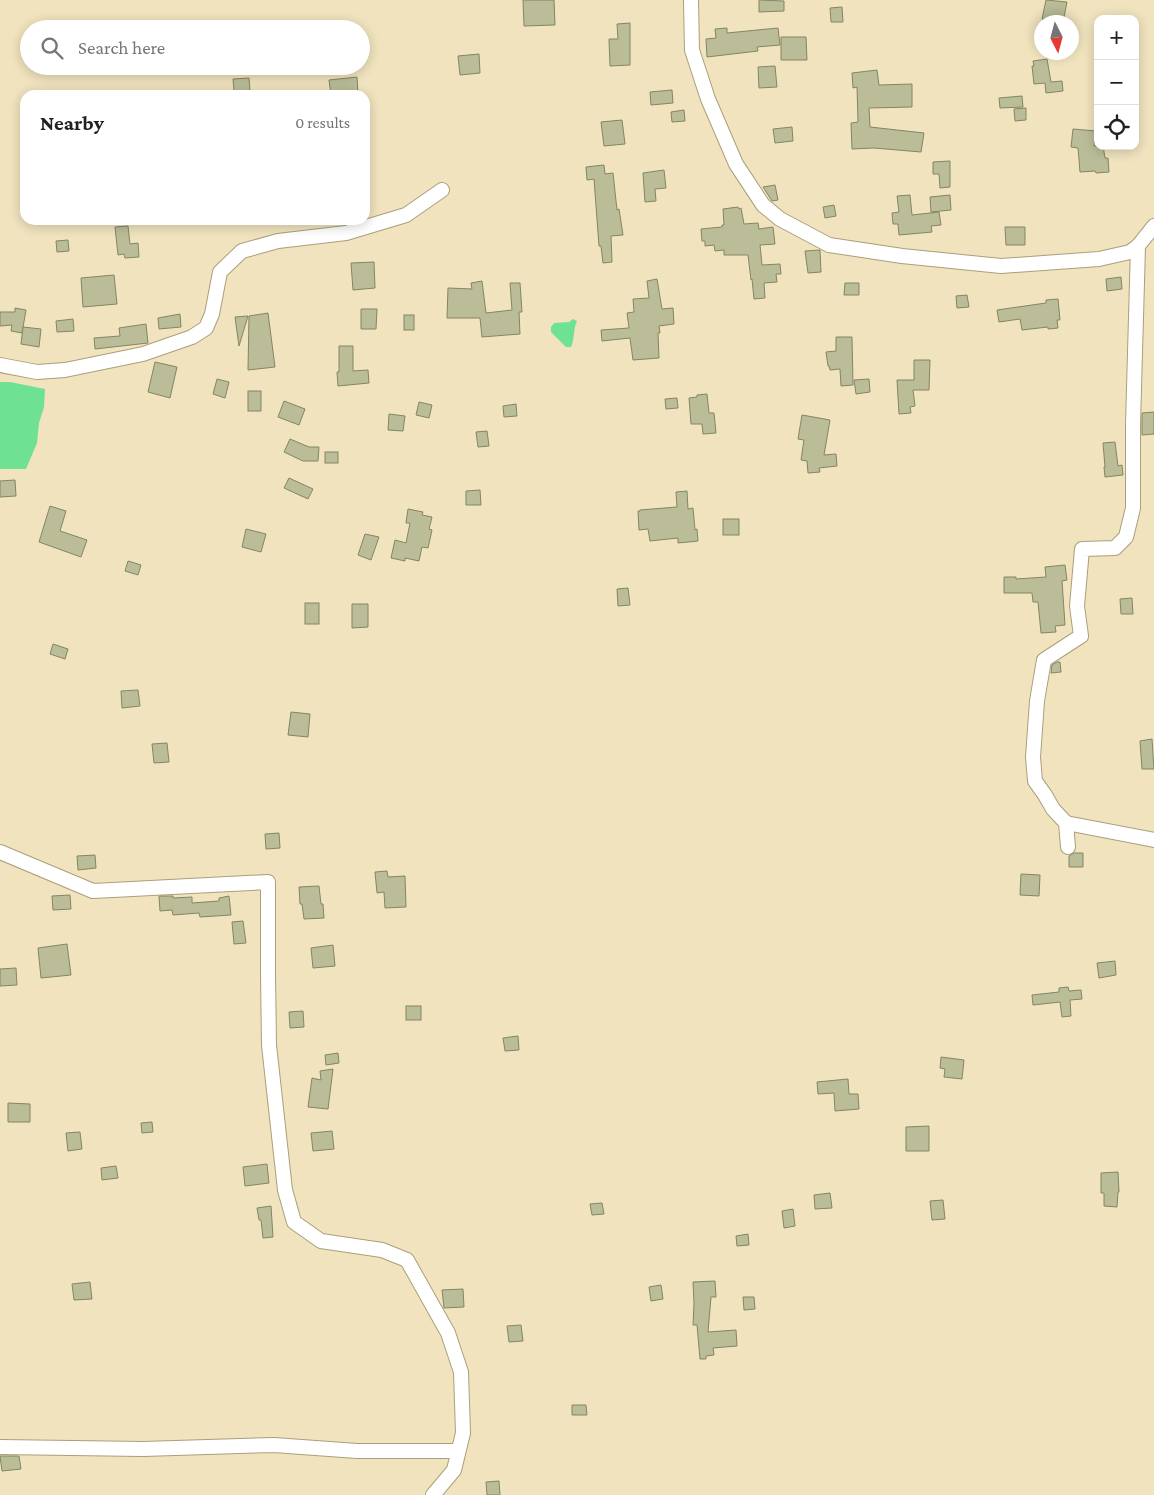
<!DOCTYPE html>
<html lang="en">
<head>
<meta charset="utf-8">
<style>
	body { margin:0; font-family:"Crimson Pro",serif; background:#f6f6f6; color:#202124 }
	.controls { position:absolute; right:15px; top:15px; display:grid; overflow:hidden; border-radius:10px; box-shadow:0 2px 12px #0003 }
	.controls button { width:45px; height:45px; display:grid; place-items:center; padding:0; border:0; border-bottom:1px solid #e0e0e0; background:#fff; color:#202124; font:25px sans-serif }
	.compass { position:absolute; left:1034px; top:15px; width:45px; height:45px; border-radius:50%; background:#fff; box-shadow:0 2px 12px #0003; rotate:174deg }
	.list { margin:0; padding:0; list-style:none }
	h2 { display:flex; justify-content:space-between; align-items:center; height:65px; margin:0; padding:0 20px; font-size:21px }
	h2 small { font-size:16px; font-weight:400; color:#757577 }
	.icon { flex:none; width:28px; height:28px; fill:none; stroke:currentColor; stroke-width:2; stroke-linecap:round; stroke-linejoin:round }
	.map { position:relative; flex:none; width:1154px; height:1495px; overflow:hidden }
	.search { position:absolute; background:#fff; box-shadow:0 2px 12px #0003; left:20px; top:20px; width:350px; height:55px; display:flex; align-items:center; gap:12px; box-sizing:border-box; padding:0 18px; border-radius:28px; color:#757577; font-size:19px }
	.panel { position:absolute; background:#fff; box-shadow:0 2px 12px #0003; left:20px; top:90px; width:350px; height:135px; border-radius:15px }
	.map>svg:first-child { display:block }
	.water { fill:#6fe192 }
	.building { fill:#babd98; stroke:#838663 }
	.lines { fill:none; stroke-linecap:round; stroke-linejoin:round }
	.minor-casing { stroke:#ab9f7b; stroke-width:16 }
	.minor { stroke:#fff; stroke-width:14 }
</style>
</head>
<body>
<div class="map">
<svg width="1154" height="1495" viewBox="0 0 1154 1495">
	<rect width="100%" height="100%" fill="#f0e3be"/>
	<!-- water -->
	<g class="water">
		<path d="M573 319 577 321C573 329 575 338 571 347H566L551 332V327L554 323 569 322Z"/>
		<polygon points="0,382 10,382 45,389 44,407 39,423 37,443 26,469 0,469"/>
	</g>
	<!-- building -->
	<g class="building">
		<polygon points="523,0 554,0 555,25 524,26"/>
		<polygon points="759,0 784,1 784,11 759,12"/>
		<polygon points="1046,0 1067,2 1063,22 1042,19"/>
		<polygon points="842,7 843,22 831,22 830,8"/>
		<polygon points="630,23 630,65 610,66 609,39 618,39 617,24"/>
		<polygon points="727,28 727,33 778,28 780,45 757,47 758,51 707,57 706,39 716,38 715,29"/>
		<polygon points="781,37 806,37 807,60 781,60"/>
		<polygon points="479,54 480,73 460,75 458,56"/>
		<polygon points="1047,59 1051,82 1062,81 1063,91 1046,93 1045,83 1034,84 1032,66 1034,66 1033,61"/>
		<polygon points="775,66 777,87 759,88 758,67"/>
		<polygon points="877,70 879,85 912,84 912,107 869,108 870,127 924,133 921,152 874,148 852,149 851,123 858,122 857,87 853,88 852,73"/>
		<polygon points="357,77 358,95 331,95 329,80"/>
		<polygon points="249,78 250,91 234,91 233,79"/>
		<polygon points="672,90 673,103 651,105 650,92"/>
		<polygon points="1022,96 1023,107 1000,108 999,98"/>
		<polygon points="1026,108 1026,120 1015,121 1014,109"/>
		<polygon points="684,110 685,121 672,122 671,112"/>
		<polygon points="622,120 625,144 604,146 601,122"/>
		<polygon points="792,127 793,141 775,143 773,129"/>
		<polygon points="1073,129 1096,131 1094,146 1103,146 1105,158 1108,158 1109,172 1096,173 1095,171 1080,172 1078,148 1071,147"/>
		<polygon points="950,161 950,187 940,188 939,174 933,174 933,162"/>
		<polygon points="604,165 605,174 613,173 617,210 619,209 623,235 611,236 612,262 603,263 601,246 599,246 594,179 587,180 586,167"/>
		<polygon points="664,170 666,188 655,189 656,201 645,202 643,173"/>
		<polygon points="775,185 778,200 772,201 763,187"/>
		<polygon points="910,195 912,215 939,212 941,225 931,226 932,232 899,235 898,224 893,224 892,213 899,212 897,196"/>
		<polygon points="950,195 951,210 931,212 930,197"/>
		<polygon points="834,205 836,216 825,218 823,207"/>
		<polygon points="738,207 739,209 741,208 744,224 758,223 759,229 773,227 775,244 760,245 762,265 780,264 781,274 776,274 777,282 764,283 765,298 754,299 752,279 751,280 748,255 724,255 724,250 715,251 714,245 705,246 705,241 702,241 701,229 722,227 722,225 724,225 723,209"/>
		<polygon points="128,226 130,244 138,243 139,257 125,258 124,254 118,255 115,227"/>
		<polygon points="1005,227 1025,227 1025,245 1006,245"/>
		<polygon points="68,240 69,251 57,252 56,241"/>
		<polygon points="820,250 821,272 808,273 805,251"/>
		<polygon points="374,262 375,288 353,290 351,263"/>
		<polygon points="114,275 117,304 83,307 81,278"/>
		<polygon points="1121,277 1122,289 1107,291 1106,279"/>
		<polygon points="657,279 662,309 673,308 674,324 659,326 660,333 658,333 659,358 633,360 630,338 602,341 601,330 629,328 627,313 634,312 633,299 649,298 647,281"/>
		<polygon points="482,281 486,313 512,310 510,283 520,283 522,312 519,312 520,334 482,337 480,318 447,318 448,288 472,289 471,283"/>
		<polygon points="845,283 859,283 859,295 844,295"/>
		<polygon points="967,295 969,307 957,308 956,296"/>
		<polygon points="1058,299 1060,320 1057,320 1058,328 1048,329 1048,327 1022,330 1020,319 999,322 997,310 1046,303 1046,300"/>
		<polygon points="15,308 26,310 22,333 11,331 12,325 0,326 0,312 15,312"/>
		<polygon points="361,309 377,309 376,329 361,329"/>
		<polygon points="268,313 275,367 248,370 249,316"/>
		<polygon points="180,314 181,327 159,329 158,318"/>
		<rect x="404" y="315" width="10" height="15"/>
		<polygon points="248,316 239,346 235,317"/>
		<polygon points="73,319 74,331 57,332 56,321"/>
		<polygon points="146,324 148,343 95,349 94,338 120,336 119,328"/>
		<polygon points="23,327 41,329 39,347 21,344"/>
		<polygon points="836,337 852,337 853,385 841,386 840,369 830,370 829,366 828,366 826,352 836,351"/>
		<polygon points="339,346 353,346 353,371 368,370 369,383 338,386 337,372 339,372"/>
		<polygon points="914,360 930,360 929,390 913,390 915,406 910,407 911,413 899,414 897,380 914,380"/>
		<polygon points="155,362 177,367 170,398 148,392"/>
		<polygon points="217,379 229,382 225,398 213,394"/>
		<polygon points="869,379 870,392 856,394 854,380"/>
		<rect x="248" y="391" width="13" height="20"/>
		<polygon points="707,394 709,413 714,413 716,433 703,434 702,424 691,424 689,398 697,397 697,395"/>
		<polygon points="677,398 678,408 666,409 665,399"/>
		<polygon points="284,401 305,409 299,425 278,417"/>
		<polygon points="419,402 432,405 429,418 416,415"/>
		<polygon points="516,404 517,416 504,417 503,406"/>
		<polygon points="1154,412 1154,434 1142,435 1142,413"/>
		<polygon points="389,414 405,416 403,431 388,430"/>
		<polygon points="802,415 830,420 824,455 836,454 837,466 819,468 820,472 808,473 807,461 801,460 804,440 798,439"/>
		<polygon points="487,431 489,446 478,447 476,432"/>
		<polygon points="290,439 309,447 319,447 318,461 303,461 284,452"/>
		<polygon points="1115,442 1118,466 1122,465 1123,475 1105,477 1104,467 1105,467 1103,443"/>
		<rect x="325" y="452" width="13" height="11"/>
		<polygon points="289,478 313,489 308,499 284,488"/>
		<polygon points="15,480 16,496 0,497 0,481"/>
		<polygon points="480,490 481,505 466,505 466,491"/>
		<polygon points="687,491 688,509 693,508 695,530 697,529 698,541 678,543 678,538 650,541 648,529 639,530 638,511 640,511 640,510 677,507 676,492"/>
		<polygon points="50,506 66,511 60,531 87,540 81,557 39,542"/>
		<polygon points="408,509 423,512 422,515 432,517 429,529 432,530 428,548 422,547 419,561 405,558 405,561 391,558 395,540 406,543 410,523 406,523"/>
		<rect x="723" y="519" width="16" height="16"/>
		<polygon points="246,529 266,534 261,552 242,547"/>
		<polygon points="365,534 379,537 371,560 358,555"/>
		<polygon points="128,561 141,565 138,575 125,571"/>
		<polygon points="1065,565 1067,580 1062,581 1065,625 1055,626 1056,632 1041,633 1038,602 1033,602 1032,593 1004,593 1004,577 1016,577 1016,579 1046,577 1045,567"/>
		<polygon points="628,588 630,605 618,606 617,589"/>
		<polygon points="1132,598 1133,614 1121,614 1120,599"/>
		<rect x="305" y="603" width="14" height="21"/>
		<polygon points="352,604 368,604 368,627 352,628"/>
		<polygon points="53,644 68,649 65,659 50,654"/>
		<polygon points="1057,662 1060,662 1061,672 1051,673 1052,665"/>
		<polygon points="138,690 140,706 122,708 121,691"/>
		<polygon points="291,712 310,714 308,737 288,735"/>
		<polygon points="1152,739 1154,769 1142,769 1140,741"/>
		<polygon points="167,743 169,762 154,763 152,744"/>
		<polygon points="279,833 280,848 266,849 265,834"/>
		<polygon points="1074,853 1083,853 1083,867 1069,867 1069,856"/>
		<polygon points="95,855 96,868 78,870 77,856"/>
		<polygon points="387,871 388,877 405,876 406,907 385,908 384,892 377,893 375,872"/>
		<polygon points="1021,874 1040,875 1039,896 1020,895"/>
		<polygon points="319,886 321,904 323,904 324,918 304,919 302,904 300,904 299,887"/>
		<polygon points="70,895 71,909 53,910 52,896"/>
		<polygon points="159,896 173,896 173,898 192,897 192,903 219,901 219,898 229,896 231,915 200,917 199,913 173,915 172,910 160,911"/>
		<polygon points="243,921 246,943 234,944 232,922"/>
		<polygon points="67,944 71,975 41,978 38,948"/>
		<polygon points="333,945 335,966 313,968 311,948"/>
		<polygon points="1115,961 1116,975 1099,978 1097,963"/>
		<polygon points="16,968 17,985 0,986 0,969"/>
		<polygon points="1068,987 1069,991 1081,990 1082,999 1070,1000 1071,1016 1062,1017 1060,1002 1033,1005 1032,995 1059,992 1059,988"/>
		<rect x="406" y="1006" width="15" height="14"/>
		<polygon points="303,1011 304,1027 290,1028 289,1012"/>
		<polygon points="518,1036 519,1050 505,1051 503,1038"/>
		<polygon points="338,1053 339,1063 326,1065 325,1055"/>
		<polygon points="941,1057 964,1060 962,1079 944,1077 945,1069 940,1068"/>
		<polygon points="333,1069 328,1109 308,1107 312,1078 321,1080 320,1071"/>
		<polygon points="848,1079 849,1094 858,1094 859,1109 835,1111 834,1093 818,1094 817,1082"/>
		<polygon points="8,1103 30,1104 30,1122 8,1122"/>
		<polygon points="152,1122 153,1132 142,1133 141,1123"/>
		<polygon points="929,1126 929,1151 906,1151 906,1127"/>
		<polygon points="332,1131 334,1149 313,1151 311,1133"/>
		<polygon points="80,1132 82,1149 68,1151 66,1133"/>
		<polygon points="267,1164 269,1183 245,1186 243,1167"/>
		<polygon points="116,1166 118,1178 102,1180 101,1168"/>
		<polygon points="1118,1172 1119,1192 1118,1192 1117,1207 1104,1206 1104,1193 1101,1193 1101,1173"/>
		<polygon points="830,1193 832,1208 815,1209 814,1195"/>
		<polygon points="943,1200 945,1219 932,1220 930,1201"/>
		<polygon points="602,1203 604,1214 592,1215 590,1204"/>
		<polygon points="271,1206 273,1237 263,1238 261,1220 259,1220 257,1208"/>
		<polygon points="793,1209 795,1226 784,1228 782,1211"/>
		<polygon points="748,1234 749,1245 737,1246 736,1236"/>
		<polygon points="715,1281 716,1297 711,1297 708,1332 736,1330 737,1346 713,1348 714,1355 706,1356 706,1359 700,1359 697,1325 693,1325 694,1303 693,1282"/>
		<polygon points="90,1282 92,1299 74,1300 72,1284"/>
		<polygon points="661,1285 663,1299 651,1301 649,1287"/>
		<polygon points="463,1289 464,1307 444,1308 442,1290"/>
		<polygon points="743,1297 754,1297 755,1309 744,1310"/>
		<polygon points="521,1325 523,1341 509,1342 507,1326"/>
		<polygon points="572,1405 586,1405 587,1415 572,1415"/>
		<polygon points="0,1456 19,1456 21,1469 2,1471"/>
		<polygon points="499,1481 500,1495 487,1495 486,1482"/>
	</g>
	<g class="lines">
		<defs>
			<g id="minor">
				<polyline points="691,0 692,50 708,99 736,164 763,205 780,219 829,245 902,256 1001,266 1099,259 1130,252 1138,246"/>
				<polyline points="0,365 37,372 65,370 143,354 192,337 206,328 212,314 220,272 242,251 278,241 346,233 406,215 442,190"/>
				<polyline points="1066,823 1154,840"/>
				<polyline points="1068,847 1066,823 1053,809 1045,795 1035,781 1033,757 1037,701 1044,660 1081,636 1077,606 1082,549 1115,548 1126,537 1133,508 1133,424 1138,246 1154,226"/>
				<polyline points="0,852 93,891 268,882 268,974 269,1045 285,1190 294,1222 321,1241 382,1250 407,1260 448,1333 461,1372 463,1433 454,1470 433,1495"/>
				<polyline points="0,1447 143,1449 274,1445 357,1451 458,1451"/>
			</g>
		</defs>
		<!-- minor casing -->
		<use href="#minor" class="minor-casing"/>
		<!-- minor -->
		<use href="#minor" class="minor"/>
	</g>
</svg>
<div class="controls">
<button>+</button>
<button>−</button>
<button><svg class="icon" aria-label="locate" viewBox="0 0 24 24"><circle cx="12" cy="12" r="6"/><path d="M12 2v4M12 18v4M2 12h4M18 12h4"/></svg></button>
</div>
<svg class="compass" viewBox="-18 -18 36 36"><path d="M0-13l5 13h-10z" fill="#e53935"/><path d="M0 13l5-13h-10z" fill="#757577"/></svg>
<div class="search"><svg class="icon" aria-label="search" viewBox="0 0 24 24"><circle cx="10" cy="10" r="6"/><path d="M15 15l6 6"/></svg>Search here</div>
<section class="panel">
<h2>Nearby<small>0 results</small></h2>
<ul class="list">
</ul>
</section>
</div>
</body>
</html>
